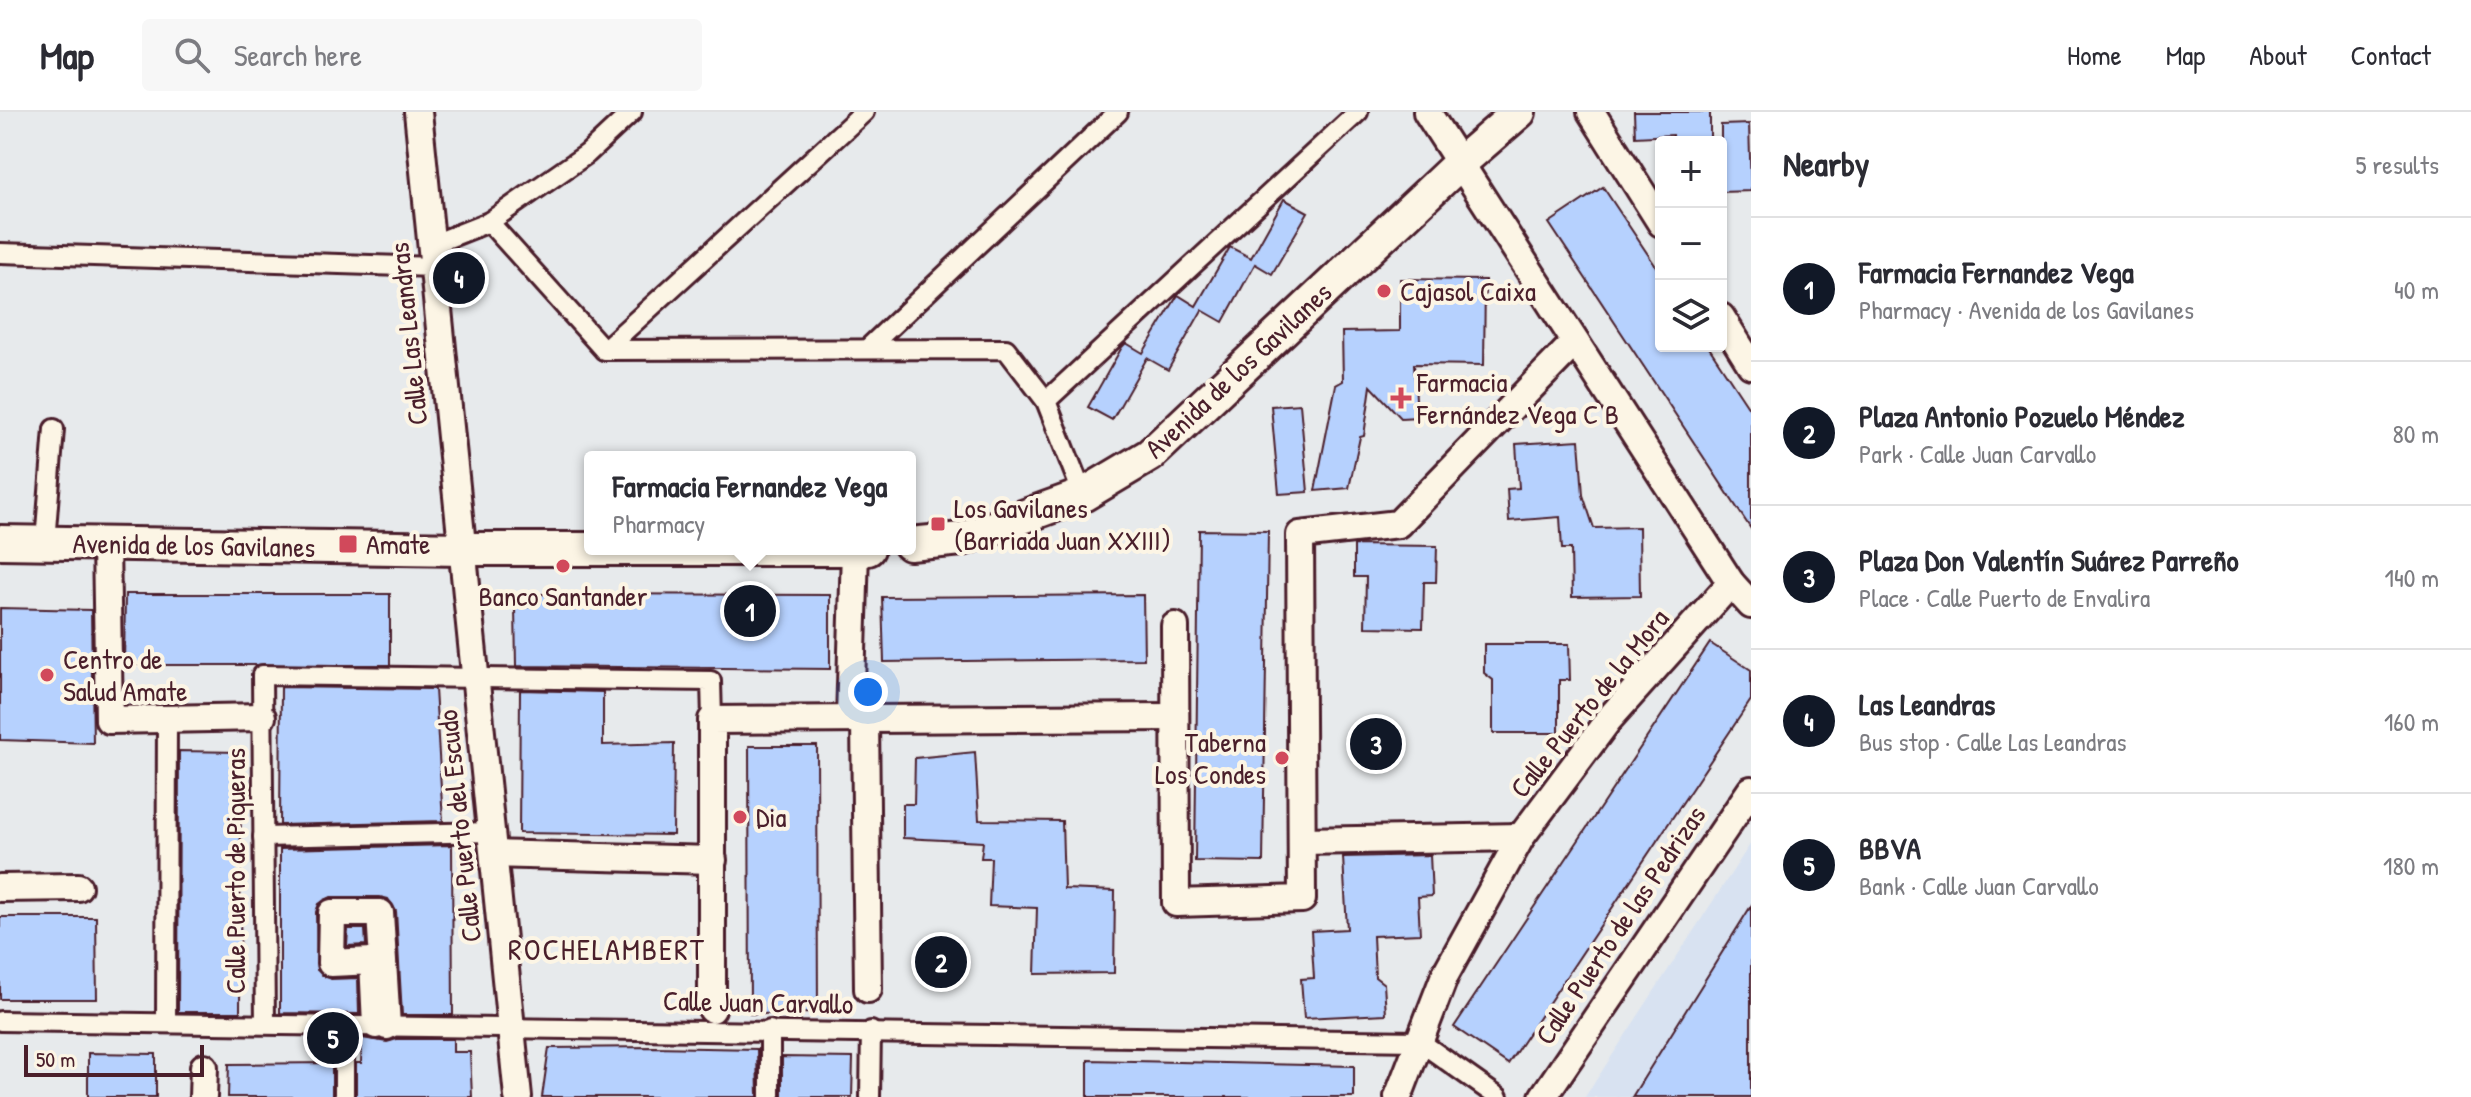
<!DOCTYPE html>
<html lang="en">
<head>
<meta charset="utf-8">
<style>
	body { margin:0; font-family:"Patrick Hand",sans-serif; background:#f7f7f7; color:#2b2b33 }
	.controls { position:absolute; right:24px; top:24px; display:grid; overflow:hidden; border-radius:8px; box-shadow:0 2px 6px #0004 }
	.controls button { width:72px; height:72px; display:grid; place-items:center; padding:0; border:0; border-bottom:2px solid #e1e1e2; background:#fff; color:#2b2b33; font:40px sans-serif }
	.scale { position:absolute; left:24px; bottom:20px; width:180px; box-sizing:border-box; padding-left:8px; border:4px solid #4a1f2b; border-top:0; font-size:22px; line-height:28px; white-space:nowrap; color:#4a1f2b; -webkit-text-stroke:6px #fcf5e5; paint-order:stroke }
	.you { position:absolute; left:868px; top:580px; width:28px; height:28px; margin:-20px; border:6px solid #fff; border-radius:50%; background:#1a73e8; box-shadow:0 0 0 12px #1a73e833 }
	.badge { display:grid; place-items:center; width:52px; height:52px; border-radius:50%; background:#111827; color:#fff; font-size:26px; font-weight:700 }
	.pin { position:absolute; translate:-50% -50%; border:4px solid #fff; box-shadow:0 2px 8px #0006 }
	.popup { position:absolute; left:584px; top:339px; width:332px; height:104px; box-sizing:border-box; display:grid; place-content:center; border-radius:8px; background:#fff; filter:drop-shadow(0 2px 6px #0005); font-size:26px; white-space:nowrap; color:#7c7c81 }
	.popup b { font-size:30px; color:#2b2b33 }
	.popup::after { content:''; position:absolute; left:50%; top:100%; margin-left:-16px; border:16px solid transparent; border-top-color:#fff }
	.list { margin:0; padding:0; list-style:none }
	h2 { display:flex; justify-content:space-between; align-items:center; height:104px; margin:0; padding:0 32px; font-size:34px }
	h2 small { font-size:26px; font-weight:400; color:#7c7c81 }
	.list li { display:grid; grid-template-columns:52px 1fr auto; gap:24px; align-items:center; box-sizing:border-box; height:144px; padding:0 32px; border-top:2px solid #e1e1e2 }
	.list b { display:block; font-size:30px; white-space:nowrap }
	.list p { margin:0; font-size:26px; white-space:nowrap; color:#7c7c81 }
	.list em { font-size:26px; font-style:normal; color:#7c7c81 }
	.icon { flex:none; width:44px; height:44px; fill:none; stroke:currentColor; stroke-width:2; stroke-linecap:round; stroke-linejoin:round }
	.map { position:relative; flex:none; width:1751px; height:985px; overflow:hidden }
	header { display:flex; align-items:center; gap:48px; box-sizing:border-box; height:112px; padding:0 40px; background:#fff; border-bottom:2px solid #e1e1e2 }
	header strong { font-size:38px }
	nav { display:flex; gap:44px; margin-inline-start:auto; font-size:28px }
	.search { width:560px; height:72px; background:#f7f7f7; display:flex; align-items:center; gap:20px; box-sizing:border-box; padding:0 28px; border-radius:8px; color:#7c7c81; font-size:30px }
	main { display:flex }
	aside { flex:1; background:#fff }
	.map>svg:first-child { display:block }
	.built { fill:#d8e2f1 }
	.building { fill:#b6d1fe; stroke:#4a1f2b; stroke-width:2 }
	.lines { fill:none; stroke-linecap:round; stroke-linejoin:round }
	.pedestrian-casing { stroke:#4a1f2b; stroke-width:24 }
	.minor-casing { stroke:#4a1f2b; stroke-width:32 }
	.tertiary-casing { stroke:#4a1f2b; stroke-width:38 }
	.pedestrian { stroke:#fcf5e5; stroke-width:18 }
	.minor { stroke:#fcf5e5; stroke-width:26 }
	.tertiary { stroke:#fcf5e5; stroke-width:32 }
	.poi-dot { fill:#d1495b; stroke:#fcf5e5; stroke-width:3 }
	.labels { text-anchor:middle; stroke-width:8; stroke-linejoin:round; paint-order:stroke }
	.poi-label { font-size:28px; fill:#4a1f2b; stroke:#fcf5e5; text-anchor:start }
	.street-label { font-size:28px; fill:#4a1f2b; stroke:#fcf5e5 }
	.neighbourhood-label { font-size:30px; letter-spacing:2px; fill:#4a1f2b; stroke:#fcf5e5 }
</style>
</head>
<body>
<header>
<strong>Map</strong>
<div class="search"><svg class="icon" aria-label="search" viewBox="0 0 24 24"><circle cx="10" cy="10" r="6"/><path d="M15 15l6 6"/></svg>Search here</div>
<nav><a>Home</a><a>Map</a><a>About</a><a>Contact</a></nav>
</header>
<main>
<div class="map">
<svg width="1751" height="985" viewBox="0 0 1751 985">
	<rect width="100%" height="100%" fill="#e7eaec"/>
	<filter id="ink" filterUnits="userSpaceOnUse"><feTurbulence type="fractalNoise" baseFrequency=".0125" numOctaves="2"/><feDisplacementMap in="SourceGraphic" scale="16" xChannelSelector="R" yChannelSelector="G"/><feConvolveMatrix kernelMatrix="1 2 1 2 8 2 1 2 1" color-interpolation-filters="sRGB"/></filter>
	<g filter="url(#ink)">
		<!-- built -->
		<polygon class="built" points="1751,731 1751,985 1585,985"/>
		<!-- building -->
		<g class="building">
			<polygon points="1634,0 1710,0 1710,30 1673,30 1673,23 1635,25"/>
			<polygon points="1749,12 1751,79 1721,80 1721,13"/>
			<polygon points="1603,75 1661,162 1661,234 1708,234 1751,299 1751,417 1549,111"/>
			<polygon points="1284,87 1308,100 1272,162 1255,152 1223,210 1202,198 1168,258 1147,246 1112,308 1088,295 1122,235 1126,231 1143,241 1178,183 1196,194 1230,135 1251,146"/>
			<polygon points="1400,167 1485,168 1484,253 1414,252 1417,305 1401,306 1371,274 1364,324 1360,325 1349,376 1315,379 1336,273 1343,269 1342,220 1400,219"/>
			<polygon points="1300,292 1308,380 1279,382 1271,294"/>
			<polygon points="1579,328 1583,383 1594,416 1639,415 1640,484 1572,485 1571,437 1562,437 1560,405 1509,409 1507,377 1519,376 1516,332"/>
			<polygon points="1199,418 1268,419 1263,750 1195,749"/>
			<polygon points="1354,433 1437,434 1436,470 1424,470 1423,516 1365,515 1366,465 1354,465"/>
			<polygon points="125,482 390,482 390,553 124,553"/>
			<polygon points="529,482 830,483 830,557 516,554 515,495 530,495"/>
			<polygon points="1143,483 1144,547 884,550 882,485"/>
			<polygon points="0,496 91,498 93,631 0,628"/>
			<polygon points="1710,531 1751,558 1751,588 1508,952 1454,915"/>
			<polygon points="1484,532 1569,532 1570,568 1559,568 1559,621 1493,621 1493,568 1484,561"/>
			<polygon points="281,575 435,577 443,709 280,713"/>
			<polygon points="520,578 603,580 603,633 674,631 673,723 519,721"/>
			<polygon points="749,634 817,634 818,901 750,902"/>
			<polygon points="179,639 241,640 240,900 178,900"/>
			<polygon points="975,640 979,708 1062,709 1064,777 1115,779 1114,861 1035,862 1037,796 989,794 991,746 981,746 983,730 903,726 903,692 914,692 915,646"/>
			<polygon points="452,733 453,903 402,903 396,799 388,787 380,785 331,785 319,792 316,800 317,858 331,867 358,866 359,902 280,901 280,737"/>
			<polygon points="1430,743 1432,784 1418,785 1420,822 1373,824 1375,865 1384,872 1386,902 1304,906 1301,867 1314,866 1311,819 1347,817 1343,745"/>
			<polygon points="1751,794 1751,985 1632,985"/>
			<polygon points="0,805 96,805 97,887 0,887"/>
			<polygon points="348,817 365,817 366,833 347,834"/>
			<polygon points="362,926 387,930 397,927 453,927 453,940 470,940 472,985 356,985 356,951 361,951"/>
			<polygon points="653,935 757,937 758,985 542,985 549,936"/>
			<polygon points="88,941 156,942 156,985 88,985"/>
			<polygon points="782,945 853,946 852,985 782,985"/>
			<polygon points="1088,948 1354,954 1354,985 1088,985"/>
			<polygon points="332,951 332,985 228,985 229,952"/>
		</g>
		<g class="lines">
			<defs>
				<g id="pedestrian">
					<polyline points="489,110 604,238 1006,237 1046,289 1083,383"/>
					<polyline points="431,133 489,110 587,42 632,0"/>
					<polyline points="0,141 434,155"/>
					<polyline points="867,237 1118,0"/>
					<polyline points="604,238 864,0"/>
					<polyline points="1046,289 1358,0"/>
					<polyline points="45,430 54,317"/>
					<polyline points="263,725 492,720"/>
					<polyline points="0,909 1419,929 1498,985"/>
					<polyline points="166,911 167,607"/>
					<polyline points="265,912 262,563 711,569 712,608"/>
					<polyline points="770,918 770,985"/>
					<polyline points="344,985 344,913"/>
					<polyline points="870,985 871,919"/>
				</g>
				<g id="minor">
					<polyline points="418,0 518,985"/>
					<polyline points="1427,0 1731,471 1751,493"/>
					<polyline points="1591,0 1661,111"/>
					<polyline points="1721,205 1751,253"/>
					<polyline points="106,432 109,608 262,605"/>
					<polyline points="1175,514 1176,791 1302,787 1300,423 1398,412 1575,230"/>
					<polyline points="850,607 855,438"/>
					<polyline points="865,607 868,877"/>
					<polyline points="1302,729 1521,725"/>
					<polyline points="494,742 713,748"/>
					<polyline points="0,776 78,775"/>
					<polyline points="712,897 712,608 1173,605"/>
					<polyline points="376,913 373,849 331,851 332,801 380,801 387,914"/>
					<polyline points="203,985 204,955"/>
					<polyline points="1398,985 1445,863 1521,725 1609,607 1731,471"/>
					<polyline points="1543,985 1751,678"/>
				</g>
				<g id="tertiary">
					<polyline points="0,430 464,437 868,437"/>
					<polyline points="910,432 962,427 1083,383 1150,343 1459,52 1519,0"/>
				</g>
			</defs>
			<!-- pedestrian casing -->
			<use href="#pedestrian" class="pedestrian-casing"/>
			<!-- minor casing -->
			<use href="#minor" class="minor-casing"/>
			<!-- tertiary casing -->
			<use href="#tertiary" class="tertiary-casing"/>
			<!-- pedestrian -->
			<use href="#pedestrian" class="pedestrian"/>
			<!-- minor -->
			<use href="#minor" class="minor"/>
			<!-- tertiary -->
			<use href="#tertiary" class="tertiary"/>
		</g>
	</g>
	<!-- markers -->
	<g class="poi-dot">
		<circle cx="1384" cy="179" r="8"/>
		<path d="M1397 274h8v8h8v8h-8v8h-8v-8h-8v-8h8z"/>
		<rect x="930" y="404" width="16" height="16" rx="4"/>
		<rect x="338" y="422" width="20" height="20" rx="4"/>
		<circle cx="563" cy="454" r="8"/>
		<circle cx="47" cy="563" r="8"/>
		<circle cx="1282" cy="646" r="8"/>
		<circle cx="740" cy="705" r="8"/>
	</g>
	<g class="labels">
		<!-- poi labels -->
		<g class="poi-label">
			<text x="1400" y="189">Cajasol Caixa</text>
			<text x="1417" y="280">Farmacia<tspan x="1417" dy="32">Fernández Vega C B</tspan></text>
			<text x="954" y="406">Los Gavilanes<tspan x="954" dy="32">(Barriada Juan XXIII)</tspan></text>
			<text x="366" y="442">Amate</text>
			<text x="563" y="494" text-anchor="middle">Banco Santander</text>
			<text x="63" y="557">Centro de<tspan x="63" dy="32">Salud Amate</tspan></text>
			<text x="1266" y="640" text-anchor="end">Taberna<tspan x="1266" dy="32">Los Condes</tspan></text>
			<text x="756" y="715">Dia</text>
		</g>
		<!-- street labels -->
		<g class="street-label">
			<text transform="translate(408 222) rotate(-96)" y="10">Calle Las Leandras</text>
			<text transform="translate(1238 258) rotate(-43)" y="10">Avenida de los Gavilanes</text>
			<text transform="translate(194 433) rotate(1)" y="10">Avenida de los Gavilanes</text>
			<text transform="translate(1589 591) rotate(-51)" y="10">Calle Puerto de la Mora</text>
			<text transform="translate(459 714) rotate(-96)" y="10">Calle Puerto del Escudo</text>
			<text transform="translate(235 759) rotate(-90)" y="10">Calle Puerto de Piqueras</text>
			<text transform="translate(1620 813) rotate(-56)" y="10">Calle Puerto de las Pedrizas</text>
			<text transform="translate(758 890) rotate(1)" y="10">Calle Juan Carvallo</text>
		</g>
		<!-- neighbourhood labels -->
		<g class="neighbourhood-label">
			<text x="607" y="848">ROCHELAMBERT</text>
		</g>
	</g>
</svg>
<div class="controls">
<button>+</button>
<button>−</button>
<button><svg class="icon" aria-label="layers" viewBox="0 0 24 24"><path d="M12 4l9 5-9 5-9-5zM3 14l9 5 9-5"/></svg></button>
</div>
<div class="scale">50 m</div>
<div class="you"></div>
<div class="pin badge" style="left:750px;top:499px">1</div>
<div class="popup"><b>Farmacia Fernandez Vega</b>Pharmacy</div>
<div class="pin badge" style="left:941px;top:850px">2</div>
<div class="pin badge" style="left:1376px;top:632px">3</div>
<div class="pin badge" style="left:459px;top:166px">4</div>
<div class="pin badge" style="left:333px;top:926px">5</div>
</div>
<aside>
<h2>Nearby<small>5 results</small></h2>
<ul class="list">
<li><span class="badge">1</span><div><b>Farmacia Fernandez Vega</b><p>Pharmacy · Avenida de los Gavilanes</p></div><em>40 m</em></li>
<li><span class="badge">2</span><div><b>Plaza Antonio Pozuelo Méndez</b><p>Park · Calle Juan Carvallo</p></div><em>80 m</em></li>
<li><span class="badge">3</span><div><b>Plaza Don Valentín Suárez Parreño</b><p>Place · Calle Puerto de Envalira</p></div><em>140 m</em></li>
<li><span class="badge">4</span><div><b>Las Leandras</b><p>Bus stop · Calle Las Leandras</p></div><em>160 m</em></li>
<li><span class="badge">5</span><div><b>BBVA</b><p>Bank · Calle Juan Carvallo</p></div><em>180 m</em></li>
</ul>
</aside>
</main>
</body>
</html>
